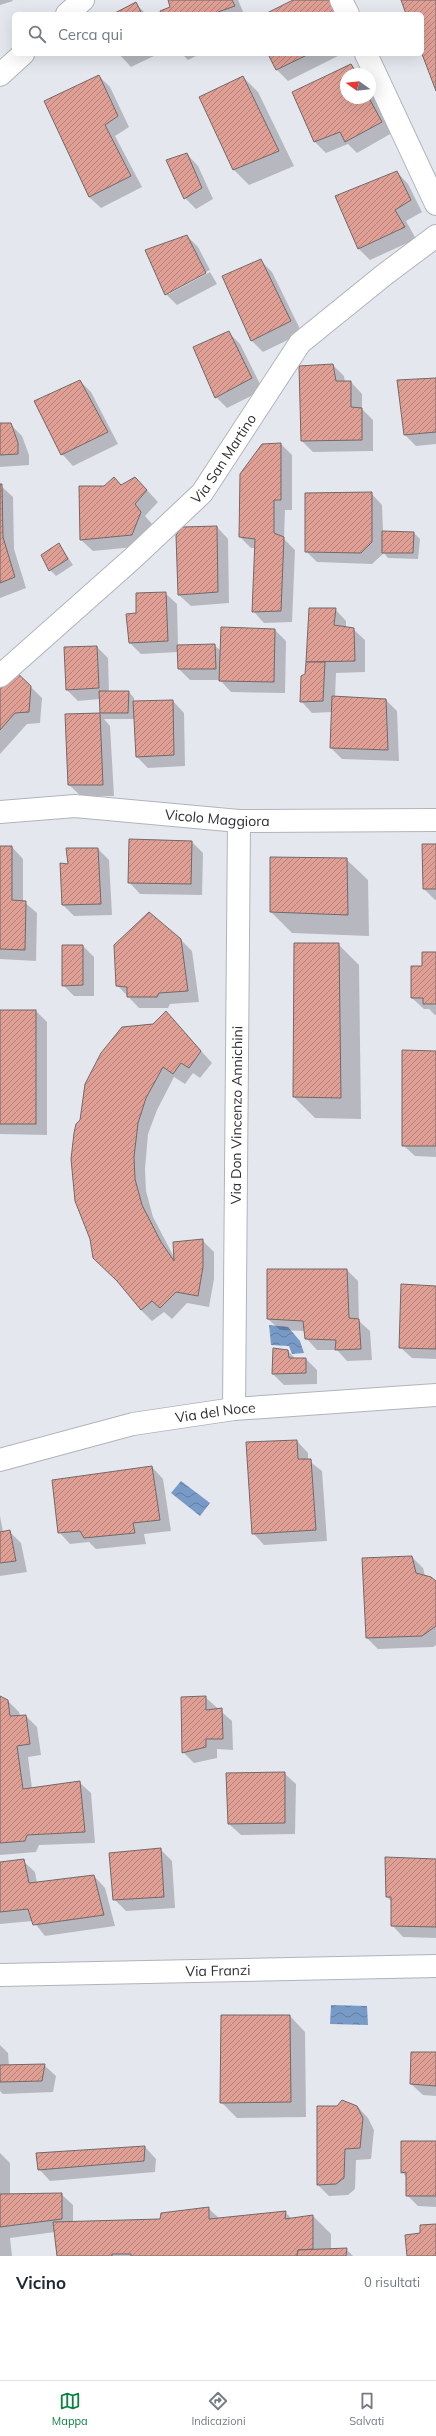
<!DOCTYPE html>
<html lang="it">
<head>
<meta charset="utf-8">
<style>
	body { margin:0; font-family:Mulish,sans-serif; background:#f6f6f7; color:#1f2937 }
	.compass { position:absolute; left:340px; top:68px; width:36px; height:36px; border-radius:50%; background:#fff; box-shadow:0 4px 16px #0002; rotate:285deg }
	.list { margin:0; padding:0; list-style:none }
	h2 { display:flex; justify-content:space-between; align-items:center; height:52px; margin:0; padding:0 16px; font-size:17px }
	h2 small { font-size:13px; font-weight:400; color:#747a83 }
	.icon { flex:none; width:22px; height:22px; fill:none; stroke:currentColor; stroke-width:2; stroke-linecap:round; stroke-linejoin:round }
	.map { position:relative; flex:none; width:436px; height:2256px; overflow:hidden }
	.search { position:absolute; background:#fff; box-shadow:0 4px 16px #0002; left:12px; right:12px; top:12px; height:44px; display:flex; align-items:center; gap:10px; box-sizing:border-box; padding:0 14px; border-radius:6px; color:#747a83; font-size:15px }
	.sheet { height:124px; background:#fff }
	nav { display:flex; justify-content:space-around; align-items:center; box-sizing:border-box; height:56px; border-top:1px solid #e0e1e3; background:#fff; font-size:11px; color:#747a83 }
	nav a { display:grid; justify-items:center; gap:2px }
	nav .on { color:#0b8043 }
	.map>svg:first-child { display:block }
	.water { fill:url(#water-waves) }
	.shadow { fill:#0003 }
	.building { fill:url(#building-hatch); stroke:#726968 }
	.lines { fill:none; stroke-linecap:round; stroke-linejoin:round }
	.minor-casing { stroke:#b1b3bb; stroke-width:24 }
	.major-casing { stroke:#b1b3bb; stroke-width:24 }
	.minor { stroke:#fff; stroke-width:22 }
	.major { stroke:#fff; stroke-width:22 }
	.labels { text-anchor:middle; stroke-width:3; stroke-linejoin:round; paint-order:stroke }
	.street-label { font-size:14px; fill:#2e2e31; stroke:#fff }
</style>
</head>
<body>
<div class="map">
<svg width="436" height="2256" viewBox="0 0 436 2256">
	<defs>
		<pattern id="water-waves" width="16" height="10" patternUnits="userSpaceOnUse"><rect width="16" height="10" fill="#789ac7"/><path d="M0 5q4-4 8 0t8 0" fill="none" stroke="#637ea2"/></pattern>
		<pattern id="building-hatch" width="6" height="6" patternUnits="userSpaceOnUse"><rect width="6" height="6" fill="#df9f95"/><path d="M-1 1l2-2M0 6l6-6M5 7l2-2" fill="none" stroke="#b5827a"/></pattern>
	</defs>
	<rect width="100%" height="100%" fill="#e5e7ef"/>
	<!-- water -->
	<g class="water">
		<polygon points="269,1325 288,1327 300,1341 304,1353 292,1354 289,1346 271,1345"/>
		<polygon points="181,1481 210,1503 200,1516 171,1493"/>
		<polygon points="331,2005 367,2006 368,2025 330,2024"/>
	</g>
	<!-- shadow -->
	<g class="shadow">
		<polygon points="0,0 12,0 13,1 0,5"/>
		<polygon points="169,0 238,0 244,14 162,14 172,7"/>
		<polygon points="136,4 146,14 116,14"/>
		<polygon points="119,54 158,54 131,67"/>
		<polygon points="182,54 200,54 188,60"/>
		<polygon points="269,54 342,54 288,81 276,69"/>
		<polygon points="351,65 360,74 346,74 346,98 370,98 370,91 392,133 357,153 348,144 326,153 315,142 293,92"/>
		<polygon points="99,76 110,87 129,127 115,136 142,187 101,208 89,197 45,101"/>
		<polygon points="243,77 258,92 294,166 249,185 234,170 201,97"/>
		<polygon points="187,154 198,166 213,199 196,209 185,198"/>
		<polygon points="397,172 408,184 422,212 406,221 416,239 370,260 359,249 336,197"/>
		<polygon points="187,236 198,247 210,270 169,291 169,294 210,272 217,284 177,305 166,294"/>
		<polygon points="261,261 272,272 302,333 263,352 251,340"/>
		<polygon points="229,333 240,344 263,390 227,408 216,397"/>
		<polygon points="333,365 344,376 345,382 351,382 362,394 362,409 373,420 373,451 313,452 302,441"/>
		<polygon points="436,379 436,444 416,446 405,435"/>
		<polygon points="80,381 91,392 118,444 73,466 62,454 35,402"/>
		<polygon points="0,424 10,424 22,436 29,455 29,465 0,467"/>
		<polygon points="281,444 292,455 292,510 285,510 284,539 295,550 292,622 264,623 253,611 255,548 251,548 240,537"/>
		<polygon points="0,485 13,497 14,549 26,588 0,598"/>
		<polygon points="121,486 146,489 158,502 145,516 152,524 144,546 93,551 81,540 80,487"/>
		<polygon points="371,493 382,505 383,532 414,533 420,539 418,559 388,558 384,553 372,564 317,562 306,551"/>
		<polygon points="217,527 228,539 229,603 191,606 179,595 177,536"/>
		<polygon points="59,544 73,565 56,576 50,570"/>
		<polygon points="165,593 177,604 178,646 214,645 221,651 275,630 286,641 285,693 231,692 220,680 190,680 179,669 178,652 141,654 130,643 137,614"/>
		<polygon points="310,609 335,609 346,621 346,628 353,629 365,640 365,672 336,673 335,697 386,700 397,711 399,761 342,759 331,748 332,712 312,713 301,701 306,675"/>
		<polygon points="97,647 108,658 109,692 129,692 134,698 134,702 173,701 184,713 185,766 148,768 137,757 135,719 104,719 110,726 114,796 81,796 69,785 66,715 101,714 100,699 78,701 67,690"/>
		<polygon points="0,680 30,686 42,698 40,723 27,724 0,754"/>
		<polygon points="130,840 192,842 203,853 202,895 140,894 129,882"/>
		<polygon points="436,845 436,900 435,900 424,889"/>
		<polygon points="0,847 12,847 23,859 23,901 37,913 36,961 0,959"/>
		<polygon points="98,849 109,860 112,915 74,916 63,905"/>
		<polygon points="271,858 346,859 368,880 369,936 292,933 271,912"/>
		<polygon points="181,940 192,951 199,1002 170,1004 168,1008 139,1008 117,985"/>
		<polygon points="338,944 359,965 361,1119 315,1118 294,1097"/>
		<polygon points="83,946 94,957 94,996 74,996 63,985"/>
		<polygon points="436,953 436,1015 435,1015 429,1009 424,1009 412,998 423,967"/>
		<polygon points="0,1011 36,1011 47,1022 47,1135 0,1134"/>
		<polygon points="177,1024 212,1063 200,1078 193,1073 185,1084 174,1077 157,1110 148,1134 145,1169 146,1191 153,1217 175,1259 203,1241 214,1252 214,1279 209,1307 187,1303 172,1319 164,1312 152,1321 141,1310 91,1239 76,1201"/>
		<polygon points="436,1052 436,1157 415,1156 403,1145"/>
		<polygon points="347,1270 358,1281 359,1321 370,1331 372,1360 347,1361 337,1350 317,1350 306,1338 305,1331 280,1330 268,1319"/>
		<polygon points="436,1287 436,1359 412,1358 400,1347"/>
		<polygon points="287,1350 296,1359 306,1359 317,1370 317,1384 284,1385 273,1374"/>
		<polygon points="297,1441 308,1453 308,1460 322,1471 327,1541 264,1545 253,1533"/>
		<polygon points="152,1467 163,1479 171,1531 144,1534 146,1544 96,1549 89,1542 70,1544 59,1532"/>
		<polygon points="0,1516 3,1532 9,1531 21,1543 27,1572 0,1576"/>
		<polygon points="412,1557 423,1568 425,1576 436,1582 436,1645 433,1647 378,1649 367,1638"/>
		<polygon points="0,1697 8,1701 19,1712 20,1716 26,1716 37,1727 41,1755 28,1757 32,1788 79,1782 91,1793 95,1843 39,1845 36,1852 0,1855"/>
		<polygon points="205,1697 232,1721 233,1750 217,1749 217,1758 194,1763 183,1752"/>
		<polygon points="284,1773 296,1784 295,1834 241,1835 229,1824 227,1774"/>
		<polygon points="160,1849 172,1861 175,1908 126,1911 114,1899"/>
		<polygon points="436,1860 436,1938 403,1937 392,1925 392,1902 387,1897"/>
		<polygon points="23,1861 35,1872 37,1883 94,1876 105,1888 115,1926 45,1936 33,1921 0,1924 0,1863"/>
		<polygon points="290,2016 305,2032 306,2117 237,2118 221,2102"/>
		<polygon points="0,2045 8,2053 9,2066 44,2065 56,2076 53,2092 3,2094 0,2091"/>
		<polygon points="436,2053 436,2096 423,2095 411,2084"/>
		<polygon points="357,2106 368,2118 374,2130 371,2159 356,2160 355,2189 348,2195 329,2196 318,2185"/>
		<polygon points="436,2142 436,2207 418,2206 407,2195 407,2178 402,2172"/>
		<polygon points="145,2147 156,2159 155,2172 50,2181 39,2169"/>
		<polygon points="0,2153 10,2163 10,2195 61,2194 73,2205 73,2223 161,2220 208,2208 220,2219 285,2212 292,2219 313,2216 331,2234 331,2250 346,2249 353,2256 58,2256 55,2232 10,2238 12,2256 0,2256"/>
	</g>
	<!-- building -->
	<g class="building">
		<polygon points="168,0 232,0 235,6 218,12 220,14 161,14 160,11 170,7"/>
		<polygon points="293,0 333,0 340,14 265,14"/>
		<polygon points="401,0 436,0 436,91 422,54 422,14 406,14"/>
		<polygon points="136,2 142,14 113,14"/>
		<polygon points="268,54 309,54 276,70"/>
		<polygon points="351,64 357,74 346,74 346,98 369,98 382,122 345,142 340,132 314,142 292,92"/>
		<polygon points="99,75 118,116 105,125 131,176 89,197 44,101"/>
		<polygon points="243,76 279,151 233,170 199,97"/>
		<polygon points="187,153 202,188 184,199 166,160"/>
		<polygon points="397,171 411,200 395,210 405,227 358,249 335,196"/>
		<polygon points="187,235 206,273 165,295 145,250"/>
		<polygon points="261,259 291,321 251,341 222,276"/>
		<polygon points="229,331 252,378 215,398 193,347"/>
		<polygon points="333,364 336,381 351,381 351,407 362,408 362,440 301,441 299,366"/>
		<polygon points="436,378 436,432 404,435 397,380"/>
		<polygon points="80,380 108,432 61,455 34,401"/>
		<polygon points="0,423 11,423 18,443 18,454 0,455"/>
		<polygon points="281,443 281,500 274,500 274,533 284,537 281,611 252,612 255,539 239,537 240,474 262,444"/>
		<polygon points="114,477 121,485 135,477 147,490 135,504 141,512 132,535 80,540 79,486 104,486"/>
		<polygon points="0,484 2,484 3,537 15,577 0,583"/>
		<polygon points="372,492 372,542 361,553 305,552 305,493"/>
		<polygon points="217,526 218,592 178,595 176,535 182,527"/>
		<polygon points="382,531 414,532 413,553 382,553"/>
		<polygon points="59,543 68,559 49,571 41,555"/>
		<polygon points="166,592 168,641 129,643 126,614 136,613 136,593"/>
		<polygon points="309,608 336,608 334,625 354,628 355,661 306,662"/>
		<polygon points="221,627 275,629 274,682 219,681"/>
		<polygon points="215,644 216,669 178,669 177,645"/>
		<polygon points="97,646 99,688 66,690 64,647"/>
		<polygon points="306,662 325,662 323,701 300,702 301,676 305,674"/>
		<polygon points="11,667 31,686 29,712 15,713 0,730 0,679"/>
		<polygon points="99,691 129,691 128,713 100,713"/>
		<polygon points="332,696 386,699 388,750 330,748"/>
		<polygon points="173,700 174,755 136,757 133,701"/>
		<polygon points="100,713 103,785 68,785 65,714"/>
		<polygon points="129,839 192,841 191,884 128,883"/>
		<polygon points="422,844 436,844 436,889 423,889"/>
		<polygon points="0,846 12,846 12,900 26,901 25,950 0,949"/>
		<polygon points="66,848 98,848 101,904 62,905 60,863 68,864"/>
		<polygon points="270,857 347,858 348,915 270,912"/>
		<polygon points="149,912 181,939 188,991 159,993 157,997 127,997 127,987 116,986 114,945"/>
		<polygon points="294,943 339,943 341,1098 293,1097"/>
		<polygon points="62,945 83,945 83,985 62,986"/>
		<polygon points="422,952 436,952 436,1004 423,1004 423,998 411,998 411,966 422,966"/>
		<rect x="0" y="1010" width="36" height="114"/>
		<polygon points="166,1011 201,1051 189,1068 181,1063 173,1074 163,1067 146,1098 138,1123 134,1157 135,1179 142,1205 161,1242 174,1261 173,1242 203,1239 203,1267 198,1296 176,1292 160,1308 152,1301 141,1310 117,1281 93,1258 90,1239 75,1201 71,1159 74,1133 76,1124 80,1120 85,1084 101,1053 122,1027 153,1024"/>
		<polygon points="402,1050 436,1051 436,1146 402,1146"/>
		<polygon points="267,1269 347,1269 349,1318 359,1319 361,1349 335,1350 336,1340 305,1339 303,1321 267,1319"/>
		<polygon points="401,1284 436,1286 436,1349 399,1348"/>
		<polygon points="273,1348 288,1350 289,1358 306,1358 306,1373 272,1374"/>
		<polygon points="297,1440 298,1459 311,1459 316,1530 252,1534 246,1442"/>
		<polygon points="152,1466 160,1520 133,1523 135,1533 84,1538 80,1531 58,1533 52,1480"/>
		<polygon points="10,1530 16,1561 0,1563 0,1532"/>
		<polygon points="412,1556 416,1573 431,1577 436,1581 436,1626 422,1636 366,1638 362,1558"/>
		<polygon points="0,1696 8,1700 10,1716 26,1715 30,1744 17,1746 23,1789 80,1781 85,1832 27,1835 25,1841 0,1843"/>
		<polygon points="206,1696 206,1710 222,1708 223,1739 206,1739 206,1747 182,1753 181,1697"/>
		<polygon points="285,1772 285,1823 228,1824 226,1773"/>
		<polygon points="161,1848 164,1897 113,1900 109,1853"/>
		<polygon points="385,1857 436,1859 436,1927 391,1926 391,1897 386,1897"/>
		<polygon points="24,1859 29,1883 94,1875 104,1915 33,1925 28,1909 0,1912 0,1862"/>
		<polygon points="221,2015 290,2015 291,2102 220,2103"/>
		<polygon points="411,2052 436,2052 436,2086 410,2084"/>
		<polygon points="45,2064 42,2081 0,2082 0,2065"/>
		<polygon points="342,2100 357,2106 363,2118 360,2148 345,2149 344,2178 336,2184 317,2185 317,2106 337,2106"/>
		<polygon points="401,2141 436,2141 436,2196 406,2196 406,2172 401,2173"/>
		<polygon points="145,2146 144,2161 38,2170 36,2153"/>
		<polygon points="62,2193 62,2219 0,2227 0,2194"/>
		<polygon points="209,2207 209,2219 286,2211 285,2219 313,2215 313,2249 298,2250 297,2256 131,2256 131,2254 112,2254 112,2256 57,2256 53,2222 160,2219 161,2213"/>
		<polygon points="436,2224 436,2256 407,2256 405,2235 420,2233 420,2225"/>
		<polygon points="347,2248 346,2256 297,2256 298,2250"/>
	</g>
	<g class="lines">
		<defs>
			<g id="minor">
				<polyline points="341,0 348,14"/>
				<polyline points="67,14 83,0"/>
				<polyline points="366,54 436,204"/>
				<polyline points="0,75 23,54"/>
				<path id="s1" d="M0 676 133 558 202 493 300 343 384 275 436 236"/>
				<path id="s2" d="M0 812 75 806 239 821 436 820"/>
				<path id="s3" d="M234 1409 239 821"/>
				<path id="s4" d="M0 1460 133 1424 234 1409 436 1395"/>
			</g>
			<g id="major">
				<path id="s5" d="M0 1975 436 1966"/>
			</g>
		</defs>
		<!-- minor casing -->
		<use href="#minor" class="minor-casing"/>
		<!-- major casing -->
		<use href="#major" class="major-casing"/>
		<!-- minor -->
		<use href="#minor" class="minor"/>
		<!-- major -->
		<use href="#major" class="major"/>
	</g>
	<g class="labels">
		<!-- street labels -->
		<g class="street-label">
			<text dy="5" stroke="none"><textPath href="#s1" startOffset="313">Via San Martino</textPath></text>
			<text dy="5" stroke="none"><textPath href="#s2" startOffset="218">Vicolo Maggiora</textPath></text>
			<text dy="5" stroke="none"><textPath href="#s3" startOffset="294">Via Don Vincenzo Annichini</textPath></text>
			<text dy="5" stroke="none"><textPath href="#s4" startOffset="221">Via del Noce</textPath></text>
			<text dy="5" stroke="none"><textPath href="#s5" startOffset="218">Via Franzi</textPath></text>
		</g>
	</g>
</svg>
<svg class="compass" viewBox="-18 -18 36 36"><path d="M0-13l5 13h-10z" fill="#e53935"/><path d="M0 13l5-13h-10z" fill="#747a83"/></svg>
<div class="search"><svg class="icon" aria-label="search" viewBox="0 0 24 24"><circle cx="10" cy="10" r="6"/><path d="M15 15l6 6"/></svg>Cerca qui</div>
</div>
<section class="sheet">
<h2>Vicino<small>0 risultati</small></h2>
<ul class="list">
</ul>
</section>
<nav>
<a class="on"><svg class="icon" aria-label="map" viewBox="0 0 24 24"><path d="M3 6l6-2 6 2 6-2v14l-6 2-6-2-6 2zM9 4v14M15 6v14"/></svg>Mappa</a>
<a><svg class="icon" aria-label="directions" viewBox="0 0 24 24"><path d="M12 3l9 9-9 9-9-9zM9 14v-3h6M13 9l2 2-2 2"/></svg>Indicazioni</a>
<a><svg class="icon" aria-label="saved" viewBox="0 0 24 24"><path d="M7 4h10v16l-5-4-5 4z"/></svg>Salvati</a>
</nav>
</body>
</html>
